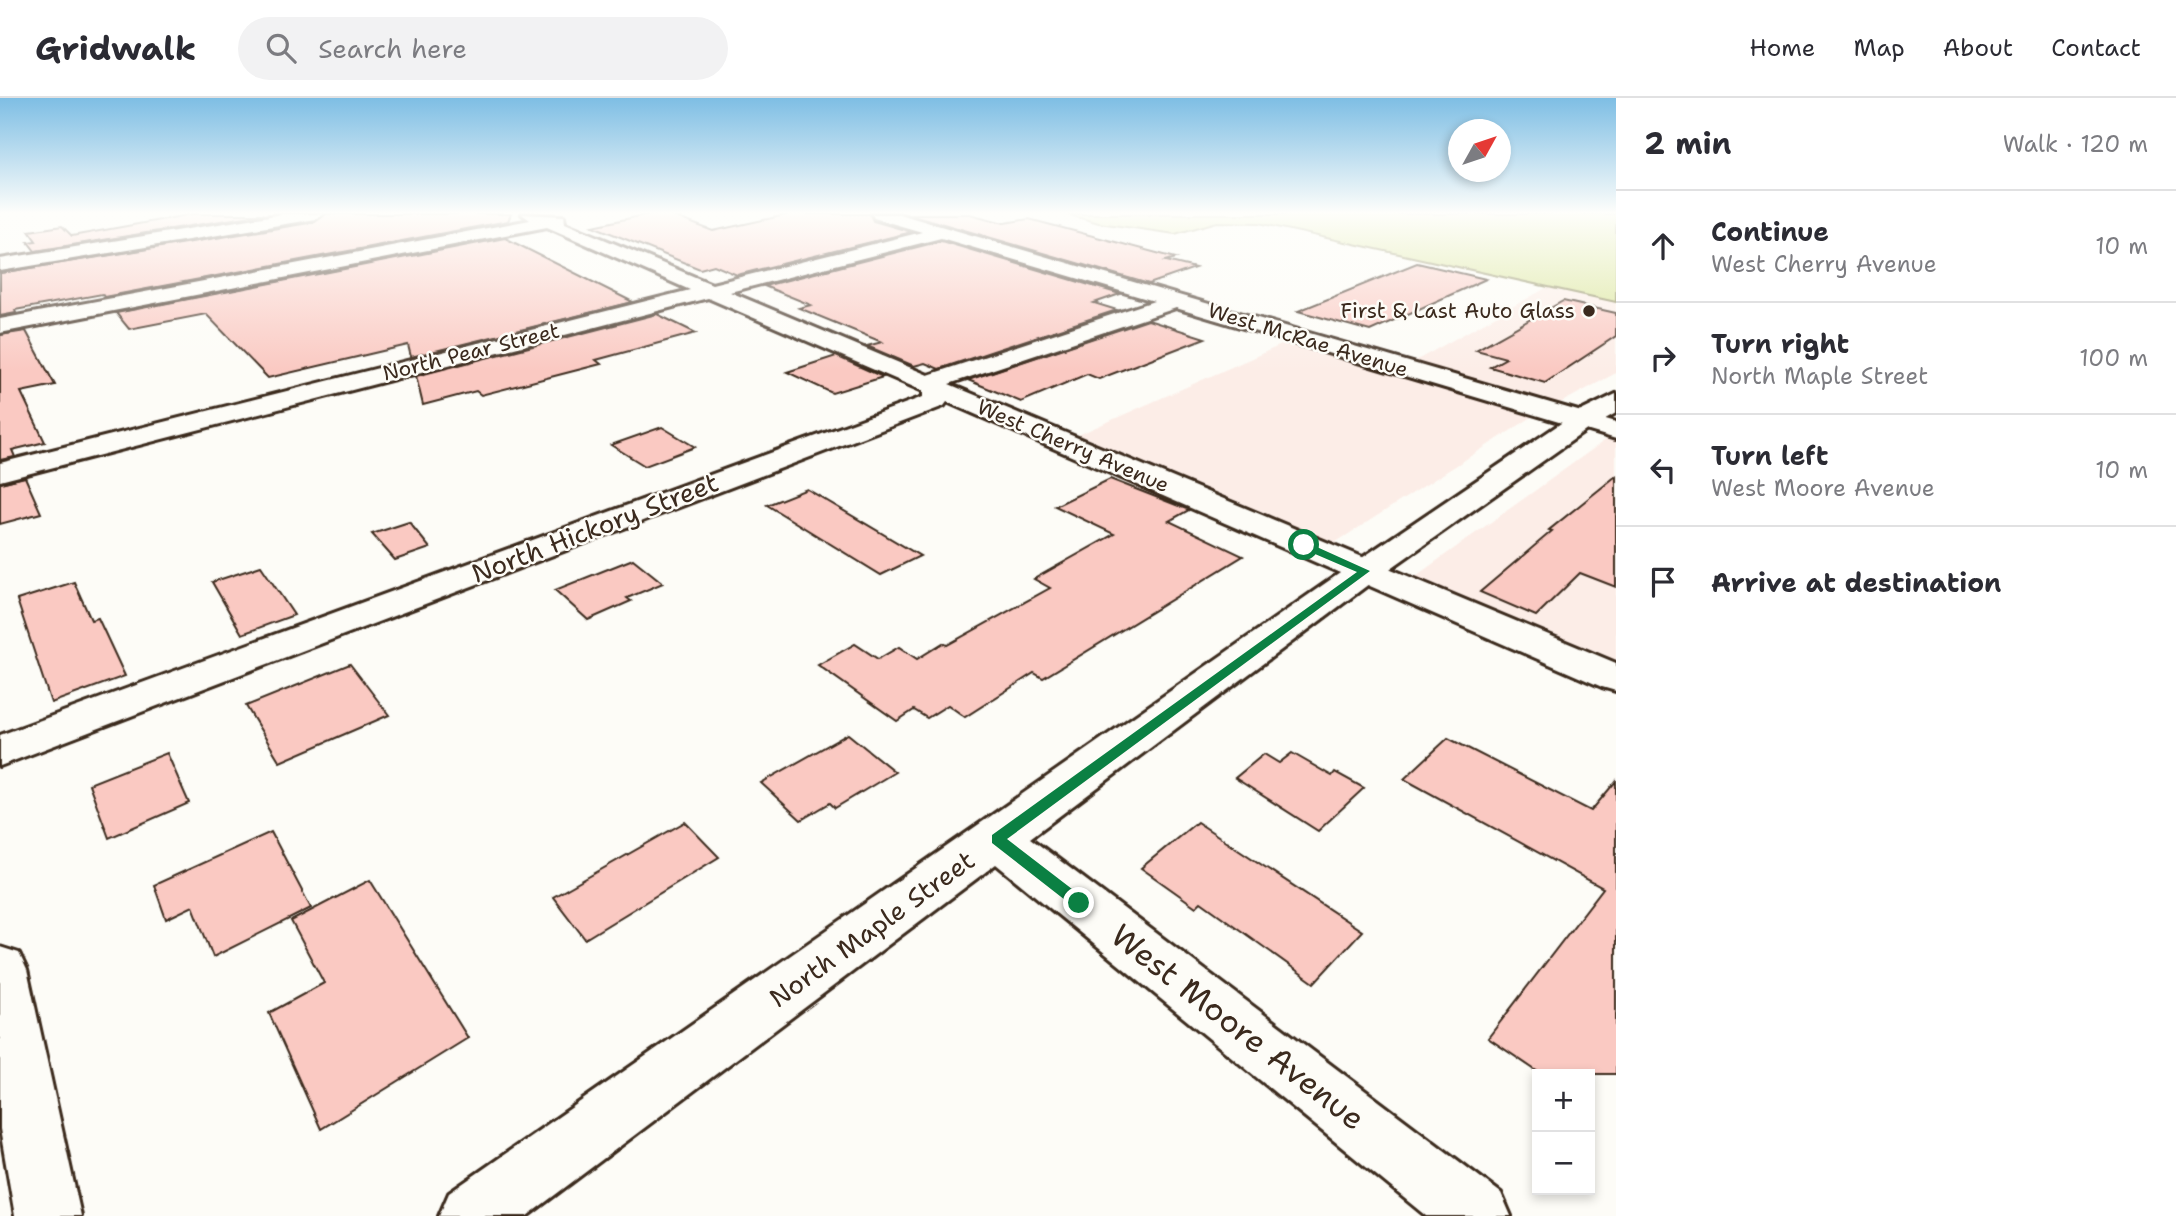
<!DOCTYPE html>
<html lang="en">
<head>
<meta charset="utf-8">
<style>
	body { margin:0; font-family:"Shantell Sans",sans-serif; background:#f2f2f3; color:#2b2b33 }
	.controls { position:absolute; right:21px; bottom:21px; display:grid; overflow:hidden; border-radius:0px; box-shadow:0 4px 10px #0003 }
	.controls button { width:63px; height:63px; display:grid; place-items:center; padding:0; border:0; border-bottom:2px solid #e1e1e2; background:#fff; color:#2b2b33; font:35px sans-serif }
	.compass { position:absolute; left:1448px; top:21px; width:63px; height:63px; border-radius:50%; background:#fff; box-shadow:0 4px 10px #0003; rotate:50deg }
	.stop { position:absolute; width:21px; height:21px; margin:-16px; border:5px solid #0b8043; border-radius:50%; background:#fff }
	.stop.end { background:#0b8043; border-color:#fff; box-shadow:0 2px 7px #0008 }
	.list { margin:0; padding:0; list-style:none }
	h2 { display:flex; justify-content:space-between; align-items:center; height:91px; margin:0; padding:0 28px; font-size:30px }
	h2 small { font-size:23px; font-weight:400; color:#7c7c81 }
	.list li { display:grid; grid-template-columns:46px 1fr auto; gap:21px; align-items:center; box-sizing:border-box; height:112px; padding:0 28px; border-top:2px solid #e1e1e2 }
	.list b { display:block; font-size:26px; white-space:nowrap }
	.list p { margin:0; font-size:23px; white-space:nowrap; color:#7c7c81 }
	.list em { font-size:23px; font-style:normal; color:#7c7c81 }
	.icon { flex:none; width:38px; height:38px; fill:none; stroke:currentColor; stroke-width:2; stroke-linecap:round; stroke-linejoin:round }
	.map { position:relative; flex:none; width:1616px; height:1118px; overflow:hidden }
	header { display:flex; align-items:center; gap:42px; box-sizing:border-box; height:98px; padding:0 35px; background:#fff; border-bottom:2px solid #e1e1e2 }
	header strong { font-size:33px }
	nav { display:flex; gap:38px; margin-inline-start:auto; font-size:24px }
	.search { width:490px; height:63px; background:#f2f2f3; display:flex; align-items:center; gap:18px; box-sizing:border-box; padding:0 24px; border-radius:38px; color:#7c7c81; font-size:26px }
	main { display:flex }
	aside { flex:1; background:#fff }
	.map>svg:first-child { display:block }
	.built { fill:#fcede7 }
	.green { fill:#d8e496; stroke:#8a875a; stroke-width:2 }
	.building { fill:#fac9c2; stroke:#3b2a1e; stroke-width:2 }
	.lines { fill:none; stroke-linecap:round; stroke-linejoin:round }
	.street-casing { stroke:#3b2a1e; stroke-width:6 }
	.secondary-casing { stroke:#3b2a1e; stroke-width:6 }
	.street { fill:#fdfcf7; fill-rule:evenodd }
	.secondary { fill:#fdfcf7; fill-rule:evenodd }
	.route { fill:#0b8043 }
	.poi-dot { fill:#3b2a1e; stroke:#fdfcf7; stroke-width:2.5 }
	.labels { text-anchor:middle; stroke-width:5; stroke-linejoin:round; paint-order:stroke }
	.far-poi-label { font-size:21px; fill:#3b2a1e; stroke:#fdfcf7; text-anchor:end }
	.far-street-label { font-size:21px; fill:#3b2a1e; stroke:#fdfcf7 }
	.street-label { font-size:26px; fill:#3b2a1e; stroke:#fdfcf7 }
	.near-street-label { font-size:32px; fill:#3b2a1e; stroke:#fdfcf7 }
</style>
</head>
<body>
<header>
<strong>Gridwalk</strong>
<div class="search"><svg class="icon" aria-label="search" viewBox="0 0 24 24"><circle cx="10" cy="10" r="6"/><path d="M15 15l6 6"/></svg>Search here</div>
<nav><a>Home</a><a>Map</a><a>About</a><a>Contact</a></nav>
</header>
<main>
<div class="map">
<svg width="1616" height="1118" viewBox="0 0 1616 1118">
	<rect width="100%" height="100%" fill="#fdfcf7"/>
	<filter id="ink" filterUnits="userSpaceOnUse"><feTurbulence type="fractalNoise" baseFrequency=".0143" numOctaves="2"/><feDisplacementMap in="SourceGraphic" scale="14" xChannelSelector="R" yChannelSelector="G"/><feConvolveMatrix kernelMatrix="1 2 1 2 8 2 1 2 1" color-interpolation-filters="sRGB"/></filter>
	<g filter="url(#ink)">
		<!-- built -->
		<g class="built">
			<polygon points="1548,189 1616,204 1616,275 1551,310 1408,267"/>
			<polygon points="1290,243 1535,317 1333,446 1078,337"/>
			<polygon points="1611,338 1616,339 1616,564 1413,480"/>
		</g>
		<!-- green -->
		<polygon class="green" points="1066,116 1616,116 1616,204 1259,125 1217,124 1175,136 1099,125"/>
		<!-- building -->
		<g class="building">
			<polygon points="193,116 264,116 35,153 28,144 36,143 29,133 62,128 72,138"/>
			<polygon points="326,116 511,116 508,123 104,199 102,196 15,212 16,215 0,218 0,175 315,124"/>
			<polygon points="649,116 668,116 713,133 790,116 870,116 873,123 912,134 737,177 714,167 700,171 593,128"/>
			<polygon points="909,116 970,116 1004,125 1029,121 1176,160 1166,163 1195,170 1149,186"/>
			<polygon points="505,140 633,204 411,259 408,247 268,280 206,216 129,231 116,215"/>
			<polygon points="941,143 1120,196 1094,205 1117,212 939,271 925,265 914,268 867,248 882,244 799,210 811,207 764,188"/>
			<polygon points="1417,165 1486,181 1370,233 1298,213"/>
			<polygon points="1563,203 1616,215 1616,238 1545,285 1490,269 1506,260 1476,252"/>
			<polygon points="657,216 696,235 596,262 601,266 481,297 476,293 423,307 416,278"/>
			<polygon points="1148,222 1205,240 1099,281 1087,276 1021,304 968,282"/>
			<polygon points="26,233 55,287 21,294 45,344 12,352 15,359 0,362 0,237"/>
			<polygon points="836,258 883,279 832,295 787,274"/>
			<polygon points="662,329 695,349 645,368 611,347"/>
			<polygon points="1616,378 1616,489 1580,475 1536,518 1480,494 1552,433 1549,432"/>
			<polygon points="25,379 41,415 0,426 0,385"/>
			<polygon points="1110,381 1189,412 1169,423 1243,458 1043,580 1034,575 965,619 948,607 927,620 914,612 897,623 818,567 855,546 878,561 899,549 917,561 943,545 947,547 1050,490 1034,481 1114,436 1055,408"/>
			<polygon points="807,391 920,458 881,477 767,407"/>
			<polygon points="409,424 430,450 395,462 372,436"/>
			<polygon points="633,461 663,485 627,500 631,503 588,522 555,492"/>
			<polygon points="261,468 294,517 242,536 212,484"/>
			<polygon points="74,484 91,522 98,520 125,578 51,605 17,502"/>
			<polygon points="350,566 389,617 280,664 246,608"/>
			<polygon points="848,636 895,674 835,710 830,705 801,722 761,685"/>
			<polygon points="1448,640 1591,713 1616,683 1616,976 1541,976 1488,940 1603,790 1404,681"/>
			<polygon points="167,655 189,705 109,740 89,686"/>
			<polygon points="1292,655 1332,678 1335,674 1364,690 1318,733 1235,680 1264,656 1279,665"/>
			<polygon points="685,724 719,759 585,841 553,799"/>
			<polygon points="1197,724 1362,833 1314,885 1201,804 1196,809 1141,770"/>
			<polygon points="271,734 311,810 213,859 193,808 166,821 154,787"/>
			<polygon points="370,782 468,940 321,1031 269,915 324,885 291,823"/>
		</g>
		<g class="lines">
			<defs>
				<g id="street">
					<polygon points="282,116 323,116 315,121 0,173 0,161"/>
					<path d="M522 116 564 118 565 125 712 186 922 134 874 120 872 116H899L1616 324V341L1176 210 949 286 1616 565V593L1602 589 947 304 944 308 0 668V637L923 299V293L708 200 0 383V365L690 192 547 129 0 235V221L530 122ZM941 140 1154 203 928 277 730 194Z"/>
					<polygon points="0,849 19,855 27,872 81,1118 15,1118 0,1031"/>
				</g>
				<polygon id="secondary" points="1616,296 1616,315 1591,329 1377,480 1030,740 1501,1095 1511,1118 1426,1118 996,766 527,1118 439,1118 449,1095 1353,466 1573,317"/>
			</defs>
			<!-- street casing -->
			<use href="#street" class="street-casing"/>
			<!-- secondary casing -->
			<use href="#secondary" class="secondary-casing"/>
			<!-- street -->
			<use href="#street" class="street"/>
			<!-- secondary -->
			<use href="#secondary" class="secondary"/>
		</g>
	</g>
	<!-- sky -->
	<linearGradient id="sky" x2="0" y2="1"><stop stop-color="#7ebee4"/><stop offset="0.42" stop-color="#fefefb"/><stop offset="1" stop-color="#fefefb" stop-opacity="0"/></linearGradient>
	<rect width="1616" height="273" fill="url(#sky)"/>
	<!-- route -->
	<polygon class="route" points="1301,445 1308,445 1370,473 1007,741 1085,801 1087,805 1085,809 1074,809 992,745 992,737 1357,474 1301,450"/>
	<!-- markers -->
	<circle class="poi-dot" cx="1589" cy="213" r="7"/>
	<g class="labels">
		<!-- far-poi labels -->
		<g class="far-poi-label">
			<text x="1575" y="220">First &amp; Last Auto Glass</text>
		</g>
		<!-- far-street labels -->
		<g class="far-street-label">
			<text transform="translate(1308 242) rotate(17)" y="7">West McRae Avenue</text>
			<text transform="translate(471 254) rotate(-14)" y="7">North Pear Street</text>
			<text transform="translate(1073 348) rotate(23)" y="7">West Cherry Avenue</text>
		</g>
		<!-- street labels -->
		<g class="street-label">
			<text transform="translate(595 430) rotate(-21)" y="9">North Hickory Street</text>
			<text transform="translate(872 831) rotate(-36)" y="9">North Maple Street</text>
		</g>
		<!-- near-street labels -->
		<g class="near-street-label">
			<text transform="translate(1238 929) rotate(38)" y="11">West Moore Avenue</text>
		</g>
	</g>
</svg>
<div class="controls">
<button>+</button>
<button>−</button>
</div>
<svg class="compass" viewBox="-18 -18 36 36"><path d="M0-13l5 13h-10z" fill="#e53935"/><path d="M0 13l5-13h-10z" fill="#7c7c81"/></svg>
<div class="stop" style="left:1304px;top:447px"></div>
<div class="stop end" style="left:1079px;top:805px"></div>
</div>
<aside>
<h2>2 min<small>Walk · 120 m</small></h2>
<ul class="list">
<li><svg class="icon" aria-label="ahead" viewBox="0 0 24 24"><path d="M12 20V5M6 11l6-6 6 6"/></svg><div><b>Continue</b><p>West Cherry Avenue</p></div><em>10 m</em></li>
<li><svg class="icon" aria-label="right" viewBox="0 0 24 24"><path d="M7 20v-9h11M14 6l5 5-5 5"/></svg><div><b>Turn right</b><p>North Maple Street</p></div><em>100 m</em></li>
<li><svg class="icon" aria-label="left" viewBox="0 0 24 24"><path d="M17 20v-9H6M10 6l-5 5 5 5"/></svg><div><b>Turn left</b><p>West Moore Avenue</p></div><em>10 m</em></li>
<li><svg class="icon" aria-label="arrive" viewBox="0 0 24 24"><path d="M6 21V4h12l-3 4 3 4H6"/></svg><div><b>Arrive at destination</b></div></li>
</ul>
</aside>
</main>
</body>
</html>
